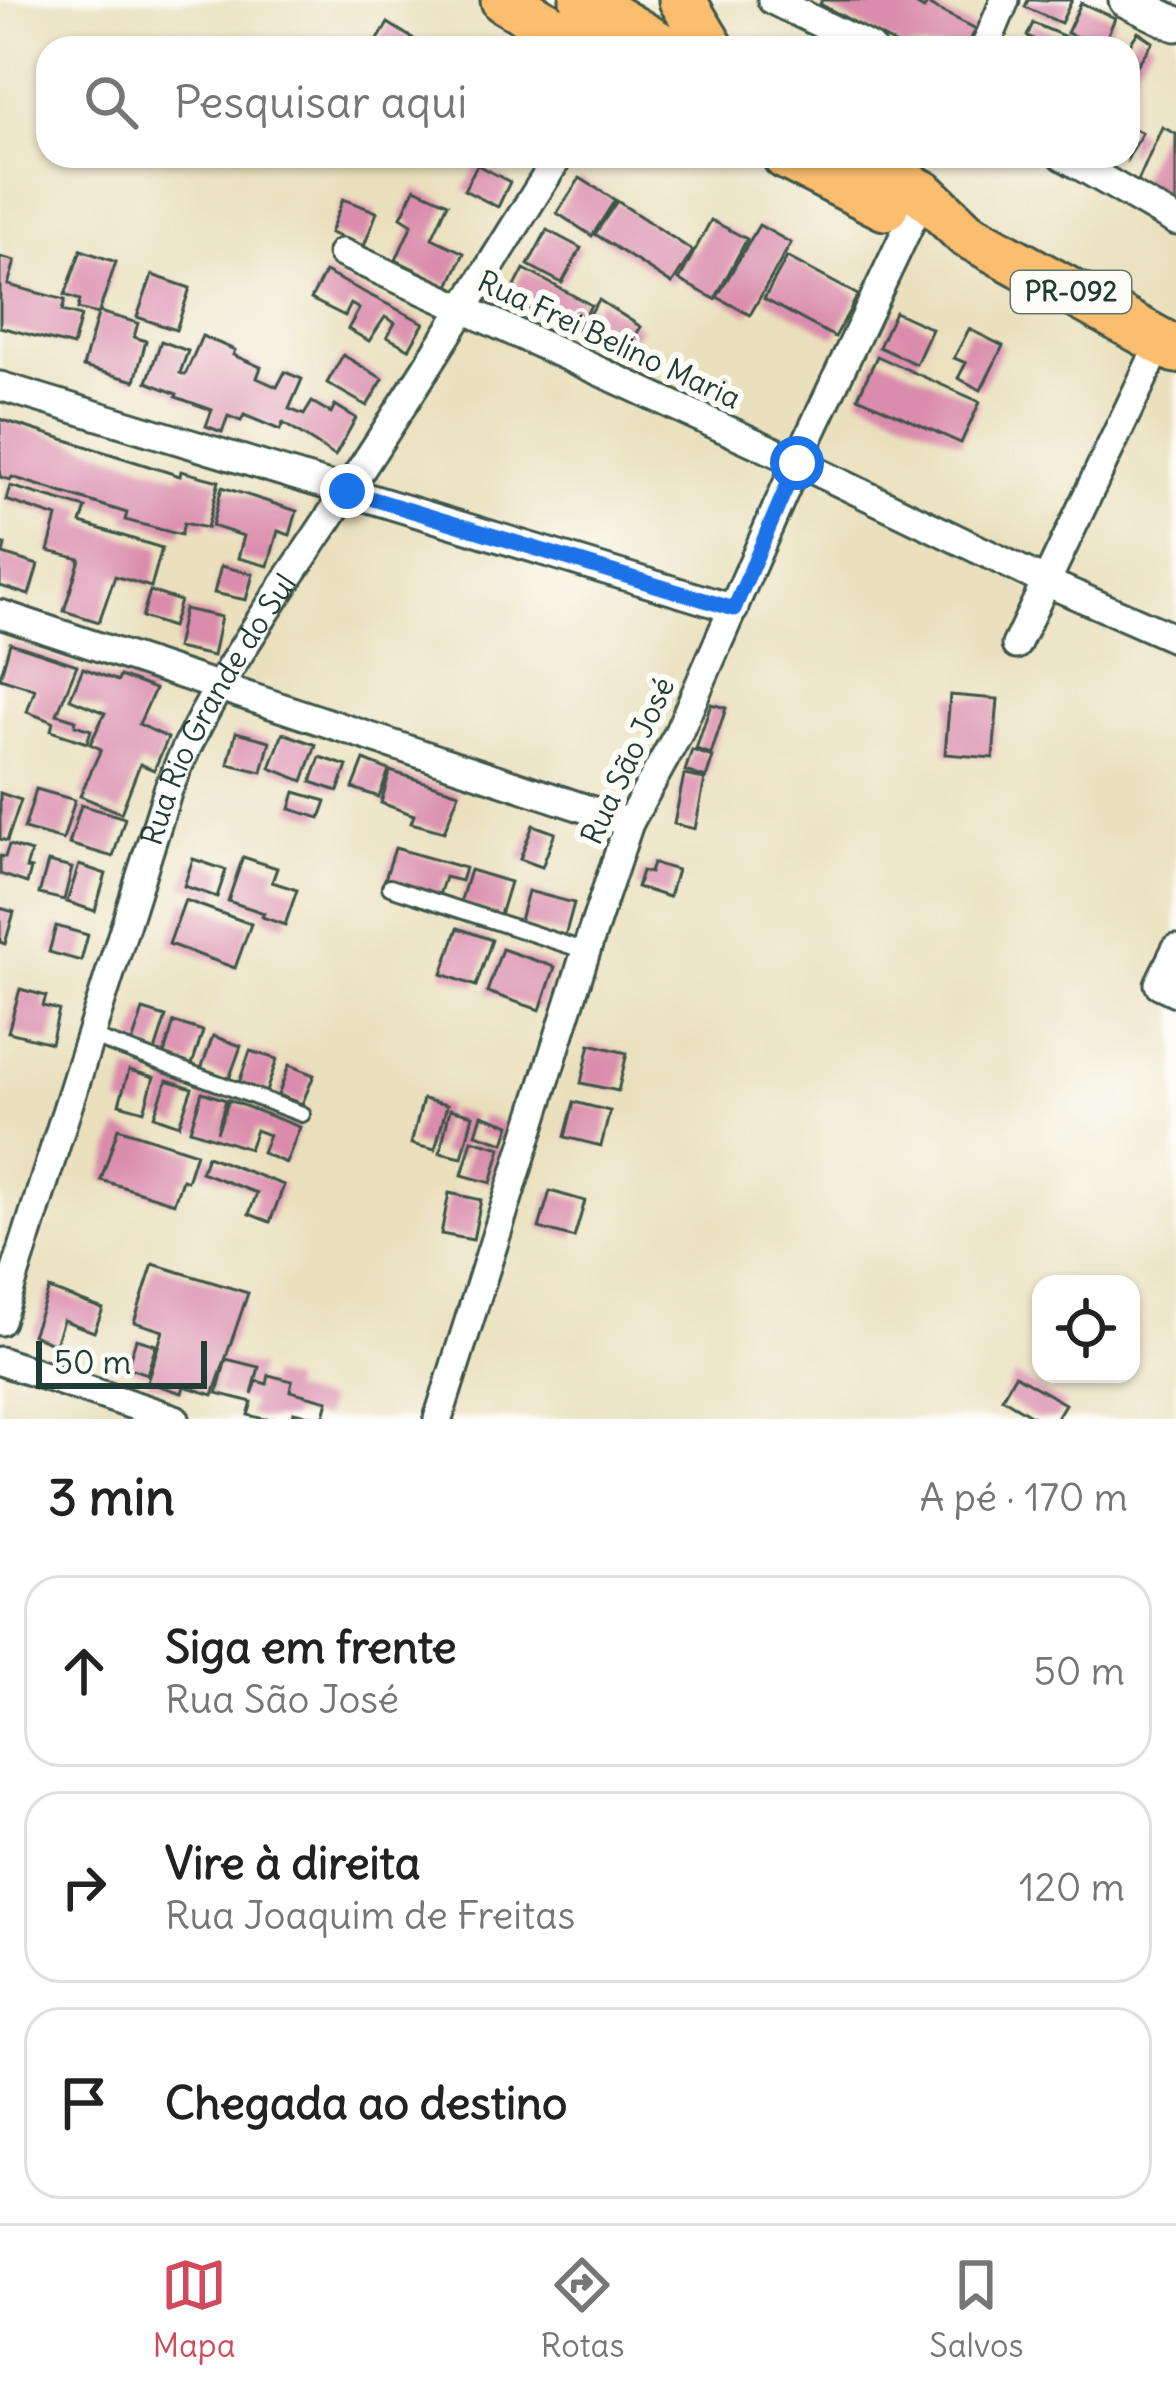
<!DOCTYPE html>
<html lang="pt">
<head>
<meta charset="utf-8">
<style>
	body { margin:0; font-family:Delius,sans-serif; background:#f6f6f6; color:#222 }
	.controls { position:absolute; right:36px; bottom:36px; display:grid; overflow:hidden; border-radius:24px; box-shadow:0 3px 9px #0004 }
	.controls button { width:108px; height:108px; display:grid; place-items:center; padding:0; border:0; border-bottom:3px solid #e0e0e0; background:#fff; color:#222; font:60px sans-serif }
	.scale { position:absolute; left:36px; bottom:30px; width:171px; box-sizing:border-box; padding-left:12px; border:6px solid #1f3d34; border-top:0; font-size:33px; line-height:42px; white-space:nowrap; color:#1f3d34; -webkit-text-stroke:9px #fdfcf7; paint-order:stroke }
	.stop { position:absolute; width:36px; height:36px; margin:-27px; border:9px solid #1a73e8; border-radius:50%; background:#fff }
	.stop.end { background:#1a73e8; border-color:#fff; box-shadow:0 3px 12px #0008 }
	.list { margin:0; padding:0; list-style:none }
	h2 { display:flex; justify-content:space-between; align-items:center; height:156px; margin:0; padding:0 48px; font-size:51px }
	h2 small { font-size:39px; font-weight:400; color:#767676 }
	.list li { display:grid; grid-template-columns:78px 1fr auto; gap:36px; align-items:center; box-sizing:border-box; height:192px; margin:0 24px 24px; padding:0 24px; border:3px solid #e0e0e0; border-radius:36px }
	.list b { display:block; font-size:45px; white-space:nowrap }
	.list p { margin:0; font-size:39px; white-space:nowrap; color:#767676 }
	.list em { font-size:39px; font-style:normal; color:#767676 }
	.icon { flex:none; width:66px; height:66px; fill:none; stroke:currentColor; stroke-width:2; stroke-linecap:round; stroke-linejoin:round }
	.map { position:relative; flex:none; width:1176px; height:1419px; overflow:hidden }
	.search { position:absolute; background:#fff; box-shadow:0 3px 9px #0004; left:36px; right:36px; top:36px; height:132px; display:flex; align-items:center; gap:30px; box-sizing:border-box; padding:0 42px; border-radius:36px; color:#767676; font-size:45px }
	.sheet { height:804px; background:#fff }
	nav { display:flex; justify-content:space-around; align-items:center; box-sizing:border-box; height:168px; border-top:3px solid #e0e0e0; background:#fff; font-size:33px; color:#767676 }
	nav a { display:grid; justify-items:center; gap:6px }
	nav .on { color:#d1495b }
	.map>svg:first-child { display:block }
	.building { fill:#da8cac }
	.lines { fill:none; stroke-linecap:round; stroke-linejoin:round }
	.service-casing { stroke:#3d5549; stroke-width:20 }
	.minor-casing { stroke:#3d5549; stroke-width:33 }
	.tertiary-casing { stroke:#3d5549; stroke-width:39 }
	.primary-casing { stroke:#3d5549; stroke-width:51 }
	.service { stroke:#fff; stroke-width:14 }
	.minor { stroke:#fff; stroke-width:27 }
	.tertiary { stroke:#fff; stroke-width:33 }
	.primary { stroke:#fbbd6e; stroke-width:45 }
	.route { stroke:#1a73e8; stroke-width:15 }
	.labels { text-anchor:middle; stroke-width:12; stroke-linejoin:round; paint-order:stroke }
	.shield { fill:#fdfcf7; stroke:#62766e; stroke-width:3 }
	.shield-label { font-size:27px; font-weight:bold; fill:#1f3d34 }
	.street-label { font-size:30px; fill:#1f3d34; stroke:#fdfcf7 }
</style>
</head>
<body>
<div class="map">
<svg width="1176" height="1419" viewBox="0 0 1176 1419">
	<rect width="100%" height="100%" fill="#fdfcf7"/>
	<filter id="ink" filterUnits="userSpaceOnUse"><feTurbulence type="fractalNoise" baseFrequency=".00833" numOctaves="2"/><feDisplacementMap in="SourceGraphic" scale="24" xChannelSelector="R" yChannelSelector="G"/><feConvolveMatrix kernelMatrix="1 2 1 2 8 2 1 2 1" color-interpolation-filters="sRGB"/></filter>
	<filter id="wash" filterUnits="userSpaceOnUse"><feTurbulence type="fractalNoise" baseFrequency=".004" numOctaves="4" result="noise"/><feDisplacementMap in="SourceGraphic" scale="48" xChannelSelector="R" yChannelSelector="G"/><feGaussianBlur stdDeviation="2.7" result="paint"/><feColorMatrix in="noise" values="0 0 0 0 0 0 0 0 0 0 0 0 0 0 0 0 0 1.4 0 .05"/><feComposite in="paint" operator="in"/></filter>
	<g filter="url(#wash)">
		<rect width="100%" height="100%" fill="#eae0bd"/>
		<g id="blocks">
			<!-- building -->
			<g class="building">
				<polygon points="822,0 908,0 924,9 927,4 976,29 966,48 903,48 820,4"/>
				<polygon points="1028,0 1072,0 1061,23 1025,7"/>
				<polygon points="1081,3 1115,18 1102,48 1067,33"/>
				<polygon points="388,23 428,48 373,48"/>
				<polygon points="1033,23 1066,37 1061,48 1028,48 1032,38 1027,36"/>
				<polygon points="1138,32 1153,42 1133,71 1128,68 1128,47"/>
				<polygon points="1128,125 1142,133 1128,158"/>
				<polygon points="1162,127 1176,134 1176,210 1136,186"/>
				<polygon points="477,165 510,182 498,207 464,190"/>
				<polygon points="580,178 615,200 592,236 557,213"/>
				<polygon points="415,188 448,203 432,238 464,253 449,286 396,260 412,224 401,217"/>
				<polygon points="343,199 377,212 364,246 330,233"/>
				<polygon points="617,201 693,251 672,284 595,234"/>
				<polygon points="711,220 747,239 715,299 679,280"/>
				<polygon points="759,225 791,243 750,315 717,297"/>
				<polygon points="547,230 581,248 562,283 528,265"/>
				<polygon points="81,250 116,262 99,312 138,323 134,337 146,341 135,381 83,367 98,314 78,309 80,300 65,295"/>
				<polygon points="0,257 15,261 8,285 65,300 62,311 81,316 73,346 0,327"/>
				<polygon points="787,257 858,295 835,337 764,299"/>
				<polygon points="524,269 591,305 575,335 508,300"/>
				<polygon points="325,272 424,323 409,349 387,337 395,323 385,317 369,341 348,329 359,309 351,304 345,316 311,299"/>
				<polygon points="152,275 190,288 176,330 137,317"/>
				<polygon points="599,300 641,327 619,359 578,332"/>
				<polygon points="895,312 932,329 916,364 879,347"/>
				<polygon points="969,329 1003,346 981,390 958,378 966,363 954,358"/>
				<polygon points="202,336 235,350 233,355 261,367 257,378 277,387 285,372 302,379 289,409 304,415 312,402 331,413 335,405 356,418 335,456 283,423 280,430 244,415 241,421 228,416 222,432 206,426 212,410 176,397 177,394 147,382 161,341 188,351 180,373 185,375"/>
				<polygon points="343,355 383,379 367,406 327,383"/>
				<polygon points="877,356 980,402 961,443 858,397"/>
				<polygon points="0,419 180,476 181,471 219,481 207,528 184,523 181,535 125,520 127,513 89,501 12,477 10,480 0,477"/>
				<polygon points="10,486 86,508 81,523 162,548 151,587 115,576 99,622 64,611 80,559 48,551 57,517 6,500"/>
				<polygon points="222,487 297,511 290,535 278,531 268,566 238,558 244,536 212,526"/>
				<polygon points="0,544 5,545 3,554 38,565 29,595 0,586"/>
				<polygon points="221,566 253,574 246,600 214,593"/>
				<polygon points="150,591 180,601 172,627 142,617"/>
				<polygon points="184,609 221,617 213,656 176,648"/>
				<polygon points="10,643 77,665 57,714 76,720 75,725 91,730 87,743 51,731 53,722 27,712 35,689 0,678"/>
				<polygon points="83,668 118,681 120,676 155,689 139,724 168,738 154,770 140,764 121,813 80,796 101,749 90,744 105,713 70,699"/>
				<polygon points="950,695 998,699 993,758 945,754"/>
				<polygon points="711,704 726,708 711,754 696,749"/>
				<polygon points="236,732 270,741 262,772 228,764"/>
				<polygon points="283,733 316,745 303,781 270,768"/>
				<polygon points="692,750 713,757 706,778 685,771"/>
				<polygon points="320,757 347,766 338,791 311,782"/>
				<polygon points="364,760 389,770 379,797 353,788"/>
				<polygon points="390,771 459,793 444,832 411,823 414,815 381,803"/>
				<polygon points="684,775 705,779 695,829 674,824"/>
				<polygon points="36,789 75,800 63,840 24,829"/>
				<polygon points="295,792 326,801 320,818 290,809"/>
				<polygon points="0,793 21,800 7,841 0,839"/>
				<polygon points="81,805 125,818 113,857 69,844"/>
				<polygon points="533,825 555,833 542,867 520,859"/>
				<polygon points="9,845 31,852 26,868 31,869 27,883 0,874 0,856 5,857"/>
				<polygon points="395,848 465,868 461,881 445,877 439,895 385,879"/>
				<polygon points="243,857 277,868 272,882 297,890 285,925 262,917 264,913 228,901"/>
				<polygon points="193,859 226,870 217,897 184,886"/>
				<polygon points="48,862 72,868 64,900 39,894"/>
				<polygon points="653,863 677,870 669,897 637,887 642,871 650,873"/>
				<polygon points="79,865 106,874 95,911 67,902"/>
				<polygon points="470,870 510,882 500,915 460,903"/>
				<polygon points="528,891 574,903 565,936 519,924"/>
				<polygon points="185,900 251,924 235,968 169,944"/>
				<polygon points="0,908 14,912 5,944 0,942"/>
				<polygon points="56,926 88,935 81,961 49,952"/>
				<polygon points="458,928 492,940 476,986 442,974"/>
				<polygon points="502,949 555,967 540,1010 487,992"/>
				<polygon points="20,989 46,996 43,1006 59,1010 51,1043 8,1032"/>
				<polygon points="143,1010 166,1017 155,1051 132,1043"/>
				<polygon points="174,1022 203,1031 192,1065 163,1057"/>
				<polygon points="213,1036 241,1046 229,1079 201,1069"/>
				<polygon points="590,1044 627,1053 618,1091 581,1083"/>
				<polygon points="250,1051 277,1059 266,1092 239,1083"/>
				<polygon points="289,1065 314,1075 302,1104 278,1095"/>
				<polygon points="129,1070 154,1077 144,1111 119,1104"/>
				<polygon points="167,1080 192,1088 179,1125 154,1116"/>
				<polygon points="202,1092 226,1100 217,1132 229,1100 300,1127 286,1163 262,1153 269,1135 256,1130 249,1149 190,1130"/>
				<polygon points="423,1099 447,1105 435,1150 411,1144"/>
				<polygon points="574,1102 610,1111 601,1146 565,1137"/>
				<polygon points="450,1109 473,1115 462,1158 440,1153"/>
				<polygon points="482,1115 510,1125 504,1143 476,1134"/>
				<polygon points="118,1128 196,1153 187,1181 182,1179 174,1203 101,1180"/>
				<polygon points="472,1140 501,1148 491,1183 462,1175"/>
				<polygon points="207,1156 284,1185 270,1222 249,1214 257,1193 201,1172"/>
				<polygon points="550,1191 585,1201 574,1238 539,1228"/>
				<polygon points="449,1193 481,1200 473,1240 441,1234"/>
				<polygon points="153,1264 248,1293 213,1395 184,1386 182,1393 147,1382 163,1331 134,1322"/>
				<polygon points="49,1289 103,1309 94,1332 63,1320 55,1344 32,1335"/>
				<polygon points="136,1339 156,1345 147,1374 127,1367"/>
				<polygon points="226,1359 259,1367 252,1394 257,1381 267,1384 269,1375 292,1381 290,1391 328,1401 323,1419 294,1412 292,1419 264,1419 248,1415 252,1402 217,1393"/>
				<polygon points="1015,1375 1065,1404 1056,1419 1037,1419 1002,1398"/>
			</g>
		</g>
	</g>
	<g filter="url(#ink)">
		<use href="#blocks" fill-opacity="0" stroke="#3d5549" stroke-width="3"/>
		<g class="lines">
			<defs>
				<g id="service">
					<polyline points="390,887 586,951"/>
					<polyline points="90,1036 302,1114"/>
				</g>
				<g id="minor">
					<polyline points="772,0 871,48"/>
					<polyline points="985,48 1005,0"/>
					<polyline points="1063,156 1176,221"/>
					<polyline points="342,253 797,462 1046,582 1176,639"/>
					<polyline points="0,386 734,609"/>
					<polyline points="0,614 629,823"/>
					<polyline points="1016,645 1161,341"/>
					<polyline points="1176,949 1159,984 1176,992"/>
					<path id="s1" d="M0 1321 168 790C210 685 280 593 342 498 417 386 487 270 559 156"/>
					<polyline points="0,1361 175,1419"/>
					<polyline points="438,1419 586,951 629,823 677,736 797,462 911,221"/>
				</g>
				<polyline id="tertiary" points="1126,0 1176,24"/>
				<g id="primary">
					<polyline points="504,0 587,48"/>
					<polyline points="583,0 665,48"/>
					<polyline points="682,0 711,48"/>
					<polyline points="785,156 885,207"/>
					<polyline points="853,156 924,194 966,234 1176,350"/>
				</g>
			</defs>
			<!-- service casing -->
			<use href="#service" class="service-casing"/>
			<!-- minor casing -->
			<use href="#minor" class="minor-casing"/>
			<!-- tertiary casing -->
			<use href="#tertiary" class="tertiary-casing"/>
			<!-- primary casing -->
			<use href="#primary" class="primary-casing"/>
			<!-- service -->
			<use href="#service" class="service"/>
			<!-- minor -->
			<use href="#minor" class="minor"/>
			<!-- tertiary -->
			<use href="#tertiary" class="tertiary"/>
			<!-- primary -->
			<use href="#primary" class="primary"/>
		</g>
	</g>
	<g class="lines" filter="url(#ink)">
		<!-- route -->
		<polyline class="route" points="347,491 734,609 797,463"/>
	</g>
	<g class="labels">
		<!-- shield labels -->
		<rect class="shield" x="1011" y="271" width="120" height="42" rx="9"/>
		<g class="shield-label">
			<text x="1071" y="301">PR-092</text>
		</g>
		<!-- street labels -->
		<g class="street-label">
			<text transform="translate(609 340) rotate(25)" y="10">Rua Frei Belino Maria</text>
			<text dy="10" stroke="none"><textPath href="#s1" startOffset="651">Rua Rio Grande do Sul</textPath></text>
			<text transform="translate(628 761) rotate(-65)" y="10">Rua São José</text>
		</g>
	</g>
</svg>
<div class="controls">
<button><svg class="icon" aria-label="locate" viewBox="0 0 24 24"><circle cx="12" cy="12" r="6"/><path d="M12 2v4M12 18v4M2 12h4M18 12h4"/></svg></button>
</div>
<div class="scale">50 m</div>
<div class="stop" style="left:797px;top:463px"></div>
<div class="stop end" style="left:347px;top:491px"></div>
<div class="search"><svg class="icon" aria-label="search" viewBox="0 0 24 24"><circle cx="10" cy="10" r="6"/><path d="M15 15l6 6"/></svg>Pesquisar aqui</div>
</div>
<section class="sheet">
<h2>3 min<small>A pé · 170 m</small></h2>
<ul class="list">
<li><svg class="icon" aria-label="ahead" viewBox="0 0 24 24"><path d="M12 20V5M6 11l6-6 6 6"/></svg><div><b>Siga em frente</b><p>Rua São José</p></div><em>50 m</em></li>
<li><svg class="icon" aria-label="right" viewBox="0 0 24 24"><path d="M7 20v-9h11M14 6l5 5-5 5"/></svg><div><b>Vire à direita</b><p>Rua Joaquim de Freitas</p></div><em>120 m</em></li>
<li><svg class="icon" aria-label="arrive" viewBox="0 0 24 24"><path d="M6 21V4h12l-3 4 3 4H6"/></svg><div><b>Chegada ao destino</b></div></li>
</ul>
</section>
<nav>
<a class="on"><svg class="icon" aria-label="map" viewBox="0 0 24 24"><path d="M3 6l6-2 6 2 6-2v14l-6 2-6-2-6 2zM9 4v14M15 6v14"/></svg>Mapa</a>
<a><svg class="icon" aria-label="directions" viewBox="0 0 24 24"><path d="M12 3l9 9-9 9-9-9zM9 14v-3h6M13 9l2 2-2 2"/></svg>Rotas</a>
<a><svg class="icon" aria-label="saved" viewBox="0 0 24 24"><path d="M7 4h10v16l-5-4-5 4z"/></svg>Salvos</a>
</nav>
</body>
</html>
